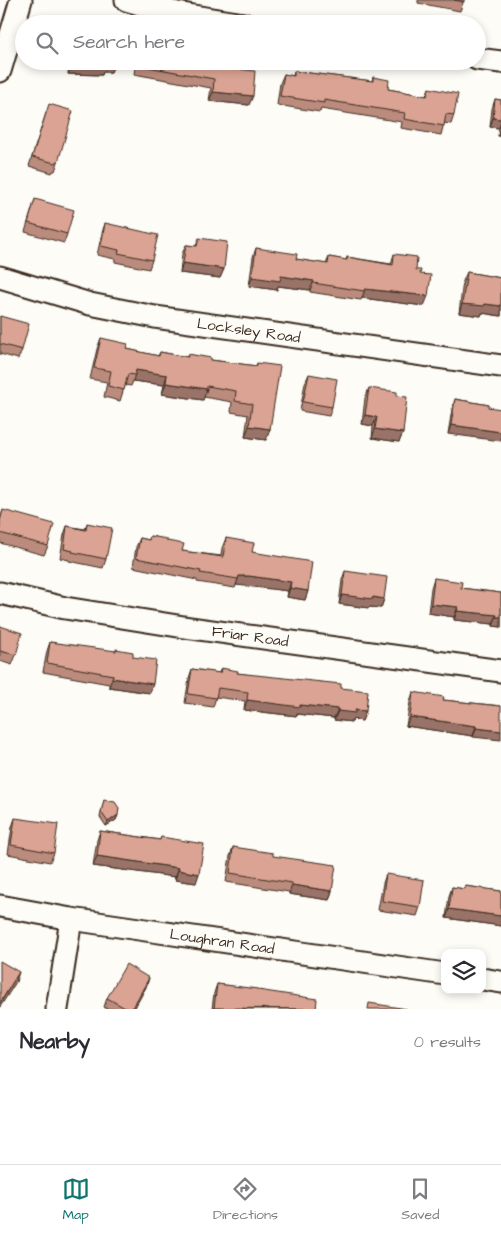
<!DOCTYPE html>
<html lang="en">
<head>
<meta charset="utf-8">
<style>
	body { margin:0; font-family:"Architects Daughter",sans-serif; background:#f7f7f7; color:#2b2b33 }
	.controls { position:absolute; right:15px; bottom:15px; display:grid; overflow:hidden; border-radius:10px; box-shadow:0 2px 8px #0003 }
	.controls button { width:45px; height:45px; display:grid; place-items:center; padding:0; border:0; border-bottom:1px solid #e1e1e2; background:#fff; color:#2b2b33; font:25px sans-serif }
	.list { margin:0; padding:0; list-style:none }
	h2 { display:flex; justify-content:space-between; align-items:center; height:65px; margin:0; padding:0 20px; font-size:21px }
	h2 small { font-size:16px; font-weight:400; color:#7c7c81 }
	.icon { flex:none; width:28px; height:28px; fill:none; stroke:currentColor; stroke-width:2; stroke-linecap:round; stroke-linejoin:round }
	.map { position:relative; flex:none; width:501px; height:1009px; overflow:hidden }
	.search { position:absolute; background:#fff; box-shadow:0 2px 8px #0003; left:15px; right:15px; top:15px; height:55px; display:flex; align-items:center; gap:12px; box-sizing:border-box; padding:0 18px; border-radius:28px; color:#7c7c81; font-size:19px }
	.sheet { height:155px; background:#fff }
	nav { display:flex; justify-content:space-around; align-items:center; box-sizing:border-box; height:70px; border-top:1px solid #e1e1e2; background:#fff; font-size:14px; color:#7c7c81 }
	nav a { display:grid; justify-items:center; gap:2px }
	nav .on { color:#0f766e }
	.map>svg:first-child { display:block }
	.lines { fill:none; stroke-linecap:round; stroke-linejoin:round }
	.minor-casing { stroke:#3b2a1e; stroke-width:25 }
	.minor { stroke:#fdfcf7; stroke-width:21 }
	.wall { fill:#bb8c7e; stroke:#3b2a1e }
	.shaded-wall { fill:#997267; stroke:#3b2a1e }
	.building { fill:#daa393; stroke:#3b2a1e }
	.labels { text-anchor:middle; stroke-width:4; stroke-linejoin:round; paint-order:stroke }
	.street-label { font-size:15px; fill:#3b2a1e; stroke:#fdfcf7 }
</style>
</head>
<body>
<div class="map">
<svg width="501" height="1009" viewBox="0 0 501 1009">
	<rect width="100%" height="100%" fill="#fdfcf7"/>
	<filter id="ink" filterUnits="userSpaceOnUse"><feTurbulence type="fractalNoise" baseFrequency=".02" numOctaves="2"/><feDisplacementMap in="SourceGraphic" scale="10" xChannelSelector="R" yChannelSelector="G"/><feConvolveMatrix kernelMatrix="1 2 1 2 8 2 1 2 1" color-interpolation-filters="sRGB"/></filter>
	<g filter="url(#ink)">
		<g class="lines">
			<defs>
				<g id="minor">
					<path d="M126 0C164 12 204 18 244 24"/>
					<polyline points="477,59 501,62"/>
					<polyline points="0,71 21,0"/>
					<path id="s1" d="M0 277 90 304 155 317 501 366"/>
					<path id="s2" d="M0 593 65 608 184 627 501 671"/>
					<path id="s3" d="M0 906 71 919 445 974"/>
					<polyline points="482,979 501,982"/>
					<polyline points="57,1009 71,919"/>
				</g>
			</defs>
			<!-- minor casing -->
			<use href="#minor" class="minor-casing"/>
			<!-- minor -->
			<use href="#minor" class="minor"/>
		</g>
		<!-- wall -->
		<g class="wall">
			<polygon points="418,0 464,0 460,11 418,3"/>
			<polygon points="69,61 115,61 111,72 103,72 102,75 68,74"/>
			<polygon points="136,61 226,61 237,69 249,105 209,101 211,88 134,74"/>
			<polygon points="294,71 372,81 373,77 388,89 426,96 429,88 454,115 451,124 444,123 441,135 401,128 402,122 321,109 320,112 277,105 280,83 284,74 293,76"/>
			<polygon points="495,99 501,100 501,136 498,136 499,128 490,127 492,109"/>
			<polygon points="46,113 58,162 55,171 53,171 52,173 29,166"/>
			<polygon points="35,199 67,234 64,243 25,232"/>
			<polygon points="105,223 152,260 149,269 115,262 115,259 97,255 102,233"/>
			<polygon points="199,238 224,269 220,278 180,273 182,254 186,245 196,246"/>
			<polygon points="256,248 296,259 326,264 329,257 346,260 347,257 391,264 394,254 416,270 420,274 424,306 362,298 361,300 310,292 310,290 278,286 277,290 249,286 253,257"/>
			<polygon points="467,272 501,278 501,316 482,313 481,316 459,313 463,281"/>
			<polygon points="0,316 22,350 18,359 0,354"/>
			<polygon points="101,338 127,349 158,356 160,352 187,357 188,354 211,360 256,366 257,363 270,429 266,440 245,437 248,415 231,412 232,402 204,397 203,400 162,394 164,385 133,381 131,386 125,385 120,401 104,397 107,382 90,379 97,349"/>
			<polygon points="309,374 332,407 329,416 300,411 305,383"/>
			<polygon points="369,388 397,396 403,433 399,442 372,438 373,426 362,424 365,398"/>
			<polygon points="455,399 489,405 448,434 452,409"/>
			<polygon points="3,510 48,546 44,555 0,543 0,519"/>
			<polygon points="87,523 106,559 103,568 69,561 69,560 60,558 64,535 67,526 85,529"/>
			<polygon points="150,536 167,541 182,551 221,556 222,548 226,538 252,552 308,591 305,600 287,597 288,591 245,585 236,585 235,588 197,582 197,580 133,567 136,547 140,538 149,540"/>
			<polygon points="345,571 384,599 381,608 370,607 369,608 339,604 342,580"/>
			<polygon points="434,578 461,588 501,593 501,627 493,626 493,624 454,620 454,617 428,613 431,588"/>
			<polygon points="0,626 16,655 12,665 0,661"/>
			<polygon points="50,642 133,657 150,693 109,687 109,684 43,672 47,651"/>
			<polygon points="221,668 237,673 341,688 366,711 362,721 353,719 352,722 334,720 334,718 297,714 297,716 244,710 245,701 216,697 213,707 185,703 189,678 192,669 219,673"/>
			<polygon points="413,692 443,700 501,706 473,737 473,736 406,726 410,702"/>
			<polygon points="104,800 118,815 116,820 106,826 100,817"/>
			<polygon points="15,818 54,853 50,862 8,854 12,827"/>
			<polygon points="100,831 160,840 161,837 196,883 175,880 175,877 93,866 97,840"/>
			<polygon points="233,847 273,856 332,891 329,900 289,894 289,892 226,882 230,856"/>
			<polygon points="386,874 420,907 417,916 378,910 383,883"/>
			<polygon points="465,886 501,891 501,926 446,918 449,896 452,887 464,889"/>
			<polygon points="149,978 146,987 134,1009 107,1009 104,1007 107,998"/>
			<polygon points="217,984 258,990 316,1009 212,1009 214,993"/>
		</g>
		<!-- shaded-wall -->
		<g class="shaded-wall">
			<polygon points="106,62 115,63 111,72 103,72 102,75 68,74 72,65"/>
			<polygon points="213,92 253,96 249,105 209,101"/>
			<polygon points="493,118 501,119 501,122 499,128 490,127"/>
			<polygon points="501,128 501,136 498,136"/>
			<polygon points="183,263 224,269 220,278 180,273"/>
			<polygon points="281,276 314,281 310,290 278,286 277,290 249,286 252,277"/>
			<polygon points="365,289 428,296 424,306 362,298"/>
			<polygon points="462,304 485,304 501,306 501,316 482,313 481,316 459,313"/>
			<polygon points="136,370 167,375 164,385 133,381"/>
			<polygon points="166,383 207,389 203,400 162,394"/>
			<polygon points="365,415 377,417 373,426 362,424"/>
			<polygon points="451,425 501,432 501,441 448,434"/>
			<polygon points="249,426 270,429 266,440 245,437"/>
			<polygon points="375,429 403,433 399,442 372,438"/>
			<polygon points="239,576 249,576 291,582 288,591 236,585"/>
			<polygon points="290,588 308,591 305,600 287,597"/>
			<polygon points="342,595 373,597 384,599 381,608 370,607 369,608 339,604"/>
			<polygon points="431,604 458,607 454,617 428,613"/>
			<polygon points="457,611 497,615 493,624 454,620"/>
			<polygon points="496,617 501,617 501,627 493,626"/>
			<polygon points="112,678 153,684 150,693 109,687"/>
			<polygon points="247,700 300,705 338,709 334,718 297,714 297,716 244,710"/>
			<polygon points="355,710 366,711 362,721 353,719 352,722 334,720 338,711"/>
			<polygon points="410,717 476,726 473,736 406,726"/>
			<polygon points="476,728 501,731 501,740 473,737"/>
			<polygon points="118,815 116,820 106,826 108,822"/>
			<polygon points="97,856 179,868 175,877 93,866"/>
			<polygon points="178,870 199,874 196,883 175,880"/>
			<polygon points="292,885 332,891 329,900 289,894"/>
			<polygon points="449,909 501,916 501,926 446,918"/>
			<polygon points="19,972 16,982 0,1007 0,1003"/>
			<polygon points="149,978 146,987 134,1009 132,1009"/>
		</g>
		<!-- building -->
		<g class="building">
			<polygon points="454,0 464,0 464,2"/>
			<polygon points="72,61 115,61 115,63 106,62 105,66 72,65"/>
			<polygon points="138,61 226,61 237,63 237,69 255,71 253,96 213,92 214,79 137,65"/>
			<polygon points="294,71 373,81 373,77 389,80 388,89 427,96 429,88 458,94 454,115 446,114 444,126 404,119 405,113 324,100 324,103 280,96 284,74 294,76"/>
			<polygon points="495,99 501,100 501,119 493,118"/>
			<polygon points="49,104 73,111 58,162 56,162 55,163 32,157"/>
			<polygon points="35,199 74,210 67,234 28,223"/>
			<polygon points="105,223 158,235 152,260 118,253 119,250 101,246"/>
			<polygon points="199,238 227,242 224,269 183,263 186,245 197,246"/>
			<polygon points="256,248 297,254 296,259 328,264 329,257 347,260 347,257 393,265 394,254 417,257 416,270 421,270 420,274 431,275 428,296 365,289 364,291 313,283 314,281 281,276 280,281 252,277"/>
			<polygon points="467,272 501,278 501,306 485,304 484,306 462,304"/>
			<polygon points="0,316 29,324 22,350 0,344"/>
			<polygon points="101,338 128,344 127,349 159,356 160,352 188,357 188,354 211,358 211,360 257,366 257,363 280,366 270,429 249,426 252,404 235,401 236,391 207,386 207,389 166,383 167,375 136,370 135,375 128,374 124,390 108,386 111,371 94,368"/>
			<polygon points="309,374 337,379 332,407 303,402"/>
			<polygon points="369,388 397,392 397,396 407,397 403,433 375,429 377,417 365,415"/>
			<polygon points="455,399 489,405 488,407 501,409 501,432 451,425"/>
			<polygon points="3,510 54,524 48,546 0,533 0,521"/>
			<polygon points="87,523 112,528 106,559 72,552 73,551 64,549 67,526 86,530"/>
			<polygon points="150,536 167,539 167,541 184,544 182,551 223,557 226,538 254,543 252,552 312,562 308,591 290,588 291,582 249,576 239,576 238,579 200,573 201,571 136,558 140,538 149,540"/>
			<polygon points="345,571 387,577 384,599 373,597 373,599 342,595"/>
			<polygon points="434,578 462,582 461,588 501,593 501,617 496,617 497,615 457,611 458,607 431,604"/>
			<polygon points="0,626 22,633 16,655 0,651"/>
			<polygon points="50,642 116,651 116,649 133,652 133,657 156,660 153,684 112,678 113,675 47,663"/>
			<polygon points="221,668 238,671 237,673 341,684 341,688 368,691 366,711 355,710 355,713 338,711 338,709 300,705 300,707 247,700 248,692 218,688 216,698 188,694 192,669 220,673"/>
			<polygon points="413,692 444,697 443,700 501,706 501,731 476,728 476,726 410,717"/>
			<polygon points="104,800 115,802 119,808 118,815 108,822 101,812"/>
			<polygon points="15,818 58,824 54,853 11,845"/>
			<polygon points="100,831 160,840 161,837 204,844 199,874 178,870 179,868 97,856"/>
			<polygon points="233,847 273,853 273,856 336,865 332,891 292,885 292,883 230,873"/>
			<polygon points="386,874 424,880 420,907 382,901"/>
			<polygon points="465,886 501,891 501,916 449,909 452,887 465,889"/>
			<polygon points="0,961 19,972 0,1003"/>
			<polygon points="126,964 149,978 132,1009 127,1009 107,998"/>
			<polygon points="217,984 258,989 258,990 317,999 316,1009 214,1008"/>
			<polygon points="369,1003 407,1009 368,1009"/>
		</g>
	</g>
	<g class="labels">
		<!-- street labels -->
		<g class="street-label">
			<text dy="5" stroke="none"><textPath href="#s1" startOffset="255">Locksley Road</textPath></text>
			<text dy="5" stroke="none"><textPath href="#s2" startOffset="254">Friar Road</textPath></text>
			<text dy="5" stroke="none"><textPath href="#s3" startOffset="225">Loughran Road</textPath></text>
		</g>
	</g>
</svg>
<div class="controls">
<button><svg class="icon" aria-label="layers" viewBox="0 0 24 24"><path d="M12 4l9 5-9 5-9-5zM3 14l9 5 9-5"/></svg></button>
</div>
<div class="search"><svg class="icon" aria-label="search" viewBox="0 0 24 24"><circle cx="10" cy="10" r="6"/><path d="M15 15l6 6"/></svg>Search here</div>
</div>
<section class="sheet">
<h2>Nearby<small>0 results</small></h2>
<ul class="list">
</ul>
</section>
<nav>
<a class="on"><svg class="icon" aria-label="map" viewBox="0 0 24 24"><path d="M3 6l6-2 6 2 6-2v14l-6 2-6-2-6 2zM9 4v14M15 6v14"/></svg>Map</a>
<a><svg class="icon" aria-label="directions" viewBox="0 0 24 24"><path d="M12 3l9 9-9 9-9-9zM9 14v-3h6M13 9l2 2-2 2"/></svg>Directions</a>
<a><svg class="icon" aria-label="saved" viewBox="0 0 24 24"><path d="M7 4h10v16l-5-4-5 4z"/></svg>Saved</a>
</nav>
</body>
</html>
